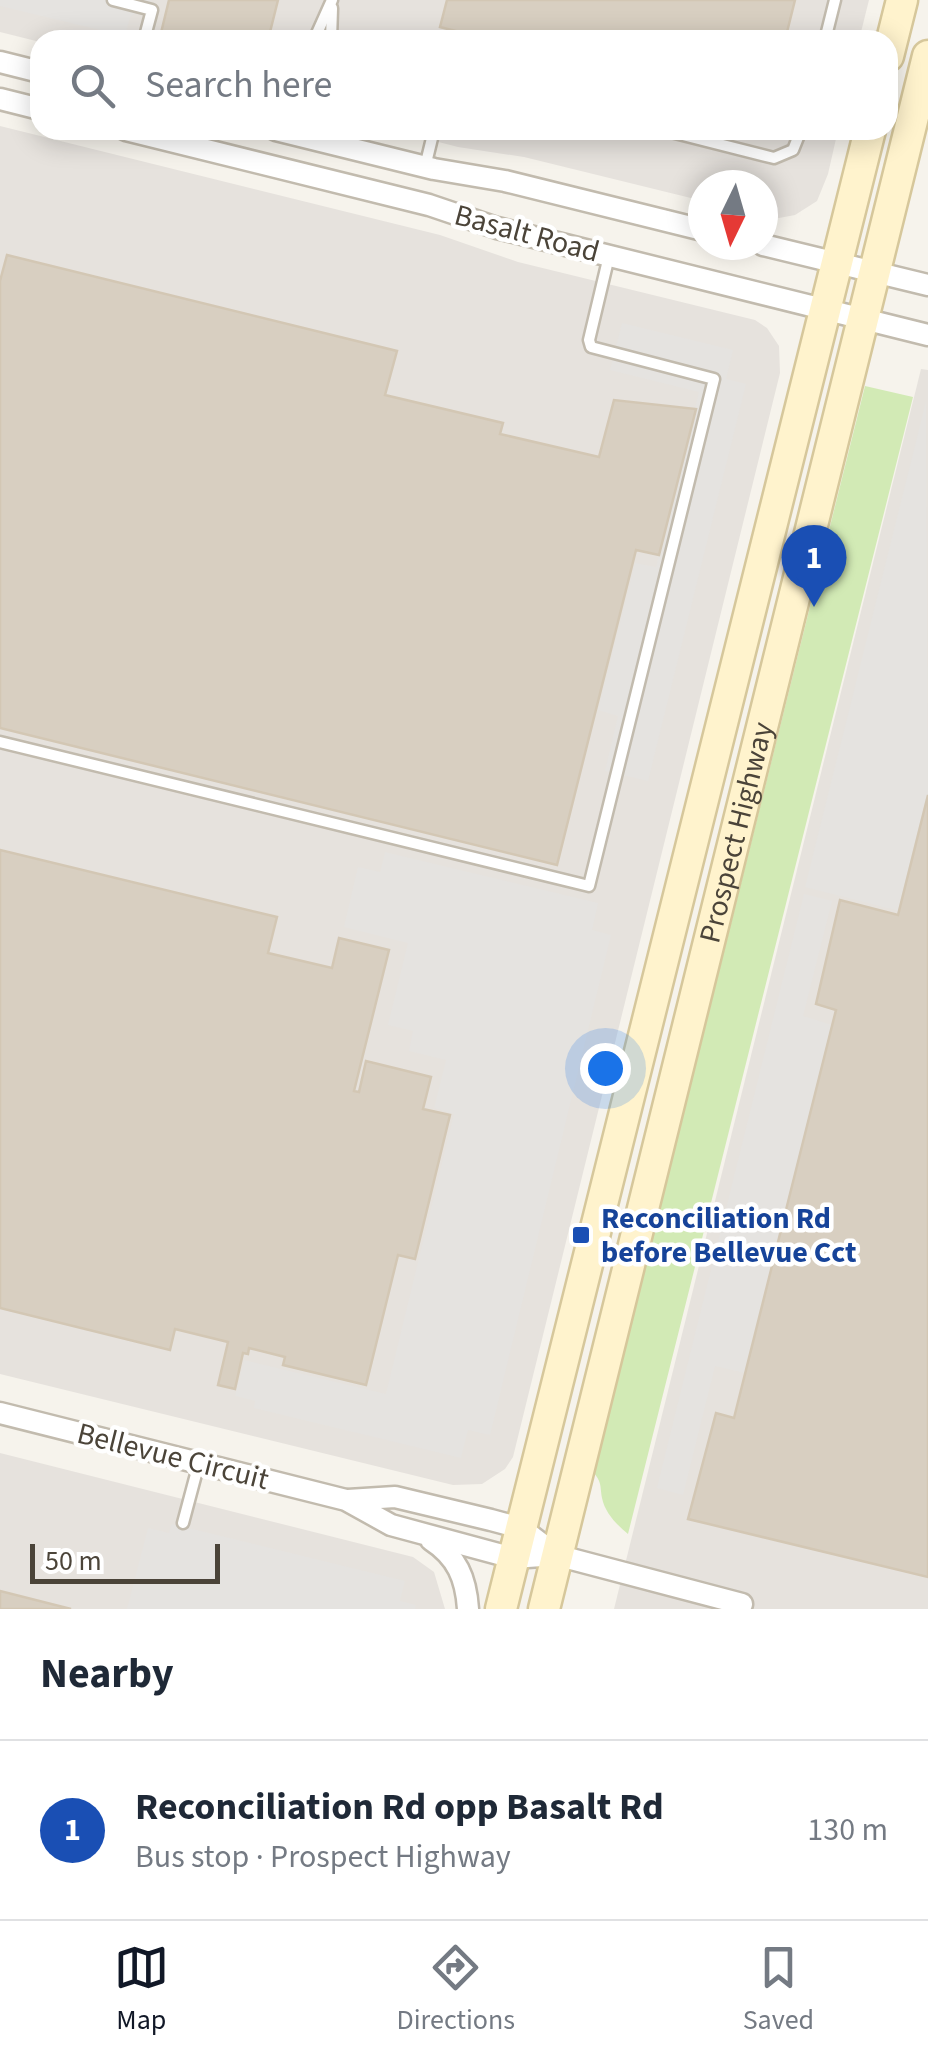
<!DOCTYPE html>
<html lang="en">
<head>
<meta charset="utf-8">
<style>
	body { margin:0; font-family:"Source Sans 3",sans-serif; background:#f6f6f7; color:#1f2937 }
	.compass { position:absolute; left:688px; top:170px; width:90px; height:90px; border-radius:50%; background:#fff; box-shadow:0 5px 25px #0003; rotate:185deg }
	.scale { position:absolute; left:30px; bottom:25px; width:190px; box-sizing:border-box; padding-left:10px; border:5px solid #4b4439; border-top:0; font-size:28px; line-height:35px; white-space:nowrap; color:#4b4439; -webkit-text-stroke:8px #fff; paint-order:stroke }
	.you { position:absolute; left:605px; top:1068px; width:35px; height:35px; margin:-25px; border:8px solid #fff; border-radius:50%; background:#1a73e8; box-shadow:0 0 0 15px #1a73e833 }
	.badge { display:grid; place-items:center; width:65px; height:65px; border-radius:50%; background:#111827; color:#fff; font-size:32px; font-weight:700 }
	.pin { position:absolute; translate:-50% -82px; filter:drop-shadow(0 2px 5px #0008) }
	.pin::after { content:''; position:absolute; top:52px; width:35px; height:30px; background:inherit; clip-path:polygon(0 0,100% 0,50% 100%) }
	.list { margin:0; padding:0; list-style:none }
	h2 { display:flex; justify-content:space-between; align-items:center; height:130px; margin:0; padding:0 40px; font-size:42px }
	h2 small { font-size:32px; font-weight:400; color:#747a83 }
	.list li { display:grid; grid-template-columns:65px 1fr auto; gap:30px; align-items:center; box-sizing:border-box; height:180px; padding:0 40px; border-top:2px solid #e0e1e3 }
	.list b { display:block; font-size:38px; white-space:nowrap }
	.list p { margin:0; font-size:32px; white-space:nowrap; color:#747a83 }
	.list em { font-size:32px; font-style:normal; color:#747a83 }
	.icon { flex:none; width:55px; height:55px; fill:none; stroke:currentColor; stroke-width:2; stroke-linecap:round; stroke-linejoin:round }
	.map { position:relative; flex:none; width:928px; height:1609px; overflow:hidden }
	.search { position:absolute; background:#fff; box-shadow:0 5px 25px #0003; left:30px; right:30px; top:30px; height:110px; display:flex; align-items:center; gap:25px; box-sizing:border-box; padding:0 35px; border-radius:30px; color:#747a83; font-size:38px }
	.sheet { height:310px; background:#fff }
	nav { display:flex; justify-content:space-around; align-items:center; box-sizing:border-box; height:140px; border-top:2px solid #e0e1e3; background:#fff; font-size:28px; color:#747a83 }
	nav a { display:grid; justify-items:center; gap:5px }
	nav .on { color:#111827 }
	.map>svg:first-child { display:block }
	.industrial { fill:#e6e2dd }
	.green { fill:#d2eab5 }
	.parking { fill:#e5e3e0 }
	.building { fill:#d8cfc1; stroke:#d3c7b4; stroke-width:2.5 }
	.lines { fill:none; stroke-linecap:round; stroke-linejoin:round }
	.lane-casing { stroke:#c2bbae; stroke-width:15 }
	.street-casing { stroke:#c2bbae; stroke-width:25 }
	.secondary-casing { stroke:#d6c79b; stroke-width:35 }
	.lane { stroke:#fff; stroke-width:10 }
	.street { stroke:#fff; stroke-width:20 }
	.secondary { stroke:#fff3cd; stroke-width:30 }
	.transit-dot { fill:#1a4fb4; stroke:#fff; stroke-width:4 }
	.labels { text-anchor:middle; stroke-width:9; stroke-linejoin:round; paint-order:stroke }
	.street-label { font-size:30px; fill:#4b4439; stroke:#fff }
	.transit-label { font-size:30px; font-weight:bold; fill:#164399; stroke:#fff; text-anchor:start }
</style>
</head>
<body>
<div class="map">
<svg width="928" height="1609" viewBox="0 0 928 1609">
	<rect width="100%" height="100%" fill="#f6f3ec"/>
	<!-- industrial -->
	<g class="industrial">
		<polygon points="0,0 869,0 859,40 40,42 0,32"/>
		<polygon points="0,126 440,235 518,262 755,320 767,328 779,346 780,373 513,1457 505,1469 482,1484 453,1485 0,1374"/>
		<polygon points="392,130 838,130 828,174 817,201 795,215 779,218 763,216 763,185 703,185 703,201 524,157 458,147"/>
		<polygon points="921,369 928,370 928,1609 614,1609"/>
		<polygon points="0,1453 413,1557 434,1572 445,1609 0,1609"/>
	</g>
	<!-- green -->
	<path class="green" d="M865 386 913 397 628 1534C617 1525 605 1513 602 1498 600 1486 602 1483 594 1473Z"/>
	<!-- parking -->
	<g class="parking">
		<polygon points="0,0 152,0 130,17 125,36 0,6"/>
		<polygon points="622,323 733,350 726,379 746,384 648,781 605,771 618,716 598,710 635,563 656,567 699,392 610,370"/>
		<polygon points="926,401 928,795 899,911 805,887"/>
		<polygon points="385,852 598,903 592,930 611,935 490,1435 468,1430 461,1458 254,1408 255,1401 235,1396 244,1360 386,1394 454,1114 434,1108 446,1060 409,1051 413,1031 388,1025 408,943 344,927 358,867 380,872"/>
		<polygon points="804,894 832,901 803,1016 832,1025 745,1373 715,1366 683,1495 657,1488"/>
		<polygon points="172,1524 405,1581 400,1601 416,1605 415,1609 127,1609 148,1528 169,1533"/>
	</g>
	<!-- building -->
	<g class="building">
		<polygon points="169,0 278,0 268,40 172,40 160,37"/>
		<polygon points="447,0 795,0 785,40 491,40 440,27"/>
		<polygon points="7,255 397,351 385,395 503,423 500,434 599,457 614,400 696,409 659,555 636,550 557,865 0,728 0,281"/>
		<polygon points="928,795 928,1577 688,1519 716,1413 734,1418 836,1010 816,1004 840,900 898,915"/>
		<polygon points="0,850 277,917 268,953 332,968 339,938 389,950 354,1091 359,1092 366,1061 431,1077 423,1109 450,1115 415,1259 398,1255 366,1385 283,1365 285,1357 249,1348 248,1354 243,1353 235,1389 218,1385 228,1342 175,1329 170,1350 0,1308"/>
		<polygon points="0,1591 71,1609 0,1609"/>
	</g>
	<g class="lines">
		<defs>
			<g id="lane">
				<polyline points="113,0 152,10 144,40"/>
				<polyline points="314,40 332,0"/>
				<polyline points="331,40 332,8"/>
				<polyline points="825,40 835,0"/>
				<polyline points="663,130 774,158 793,150 801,130"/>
				<polyline points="425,167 434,130"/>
				<polyline points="0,742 589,886 714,379 591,347 589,340 609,256"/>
				<polyline points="183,1523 199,1463"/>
			</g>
			<g id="street">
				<polyline points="0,62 40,72"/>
				<polyline points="0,99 40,109"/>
				<polyline points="126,130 429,205 497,228 928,335"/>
				<polyline points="276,130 434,169 505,181 703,230"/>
				<polyline points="763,245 928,285"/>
				<polyline points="0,1413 346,1500 391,1525 513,1558 556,1555 742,1604"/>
				<polyline points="348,1500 395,1497 491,1520 521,1528 556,1555"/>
				<path d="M431 1540C457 1557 466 1578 468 1609"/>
			</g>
			<g id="secondary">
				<polyline points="888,56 902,0"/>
				<polyline points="501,1609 870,130"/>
				<path id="s1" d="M544 1609 928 56"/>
			</g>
		</defs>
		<!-- lane casing -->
		<use href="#lane" class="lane-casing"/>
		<!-- street casing -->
		<use href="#street" class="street-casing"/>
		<!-- secondary casing -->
		<use href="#secondary" class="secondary-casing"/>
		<!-- lane -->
		<use href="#lane" class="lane"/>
		<!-- street -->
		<use href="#street" class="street"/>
		<!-- secondary -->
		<use href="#secondary" class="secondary"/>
	</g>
	<!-- markers -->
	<rect class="transit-dot" x="571" y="1225" width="20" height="20" rx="5"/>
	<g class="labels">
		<!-- street labels -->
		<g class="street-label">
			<text transform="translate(527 233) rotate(15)" y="10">Basalt Road</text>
			<text dy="10" stroke="none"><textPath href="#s1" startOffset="800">Prospect Highway</textPath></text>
			<text transform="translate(173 1456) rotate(14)" y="10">Bellevue Circuit</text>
		</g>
		<!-- transit labels -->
		<g class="transit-label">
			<text x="601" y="1228">Reconciliation Rd<tspan x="601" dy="34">before Bellevue Cct</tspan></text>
		</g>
	</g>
</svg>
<svg class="compass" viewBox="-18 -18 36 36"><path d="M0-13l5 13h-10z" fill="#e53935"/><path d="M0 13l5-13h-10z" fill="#747a83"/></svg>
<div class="scale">50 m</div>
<div class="you"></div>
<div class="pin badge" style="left:814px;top:607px;background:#1a4fb4">1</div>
<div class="search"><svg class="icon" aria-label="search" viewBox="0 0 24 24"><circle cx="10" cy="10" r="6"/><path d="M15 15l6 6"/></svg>Search here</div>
</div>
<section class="sheet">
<h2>Nearby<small></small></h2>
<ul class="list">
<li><span class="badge" style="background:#1a4fb4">1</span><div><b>Reconciliation Rd opp Basalt Rd</b><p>Bus stop · Prospect Highway</p></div><em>130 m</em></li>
</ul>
</section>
<nav>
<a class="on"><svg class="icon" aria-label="map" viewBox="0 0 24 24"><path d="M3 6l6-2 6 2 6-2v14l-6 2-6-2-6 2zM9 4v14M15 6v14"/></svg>Map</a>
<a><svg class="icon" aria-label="directions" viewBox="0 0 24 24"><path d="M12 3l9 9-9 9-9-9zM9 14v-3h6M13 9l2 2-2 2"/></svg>Directions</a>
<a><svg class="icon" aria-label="saved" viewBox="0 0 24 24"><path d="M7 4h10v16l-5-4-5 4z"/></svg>Saved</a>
</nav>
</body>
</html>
